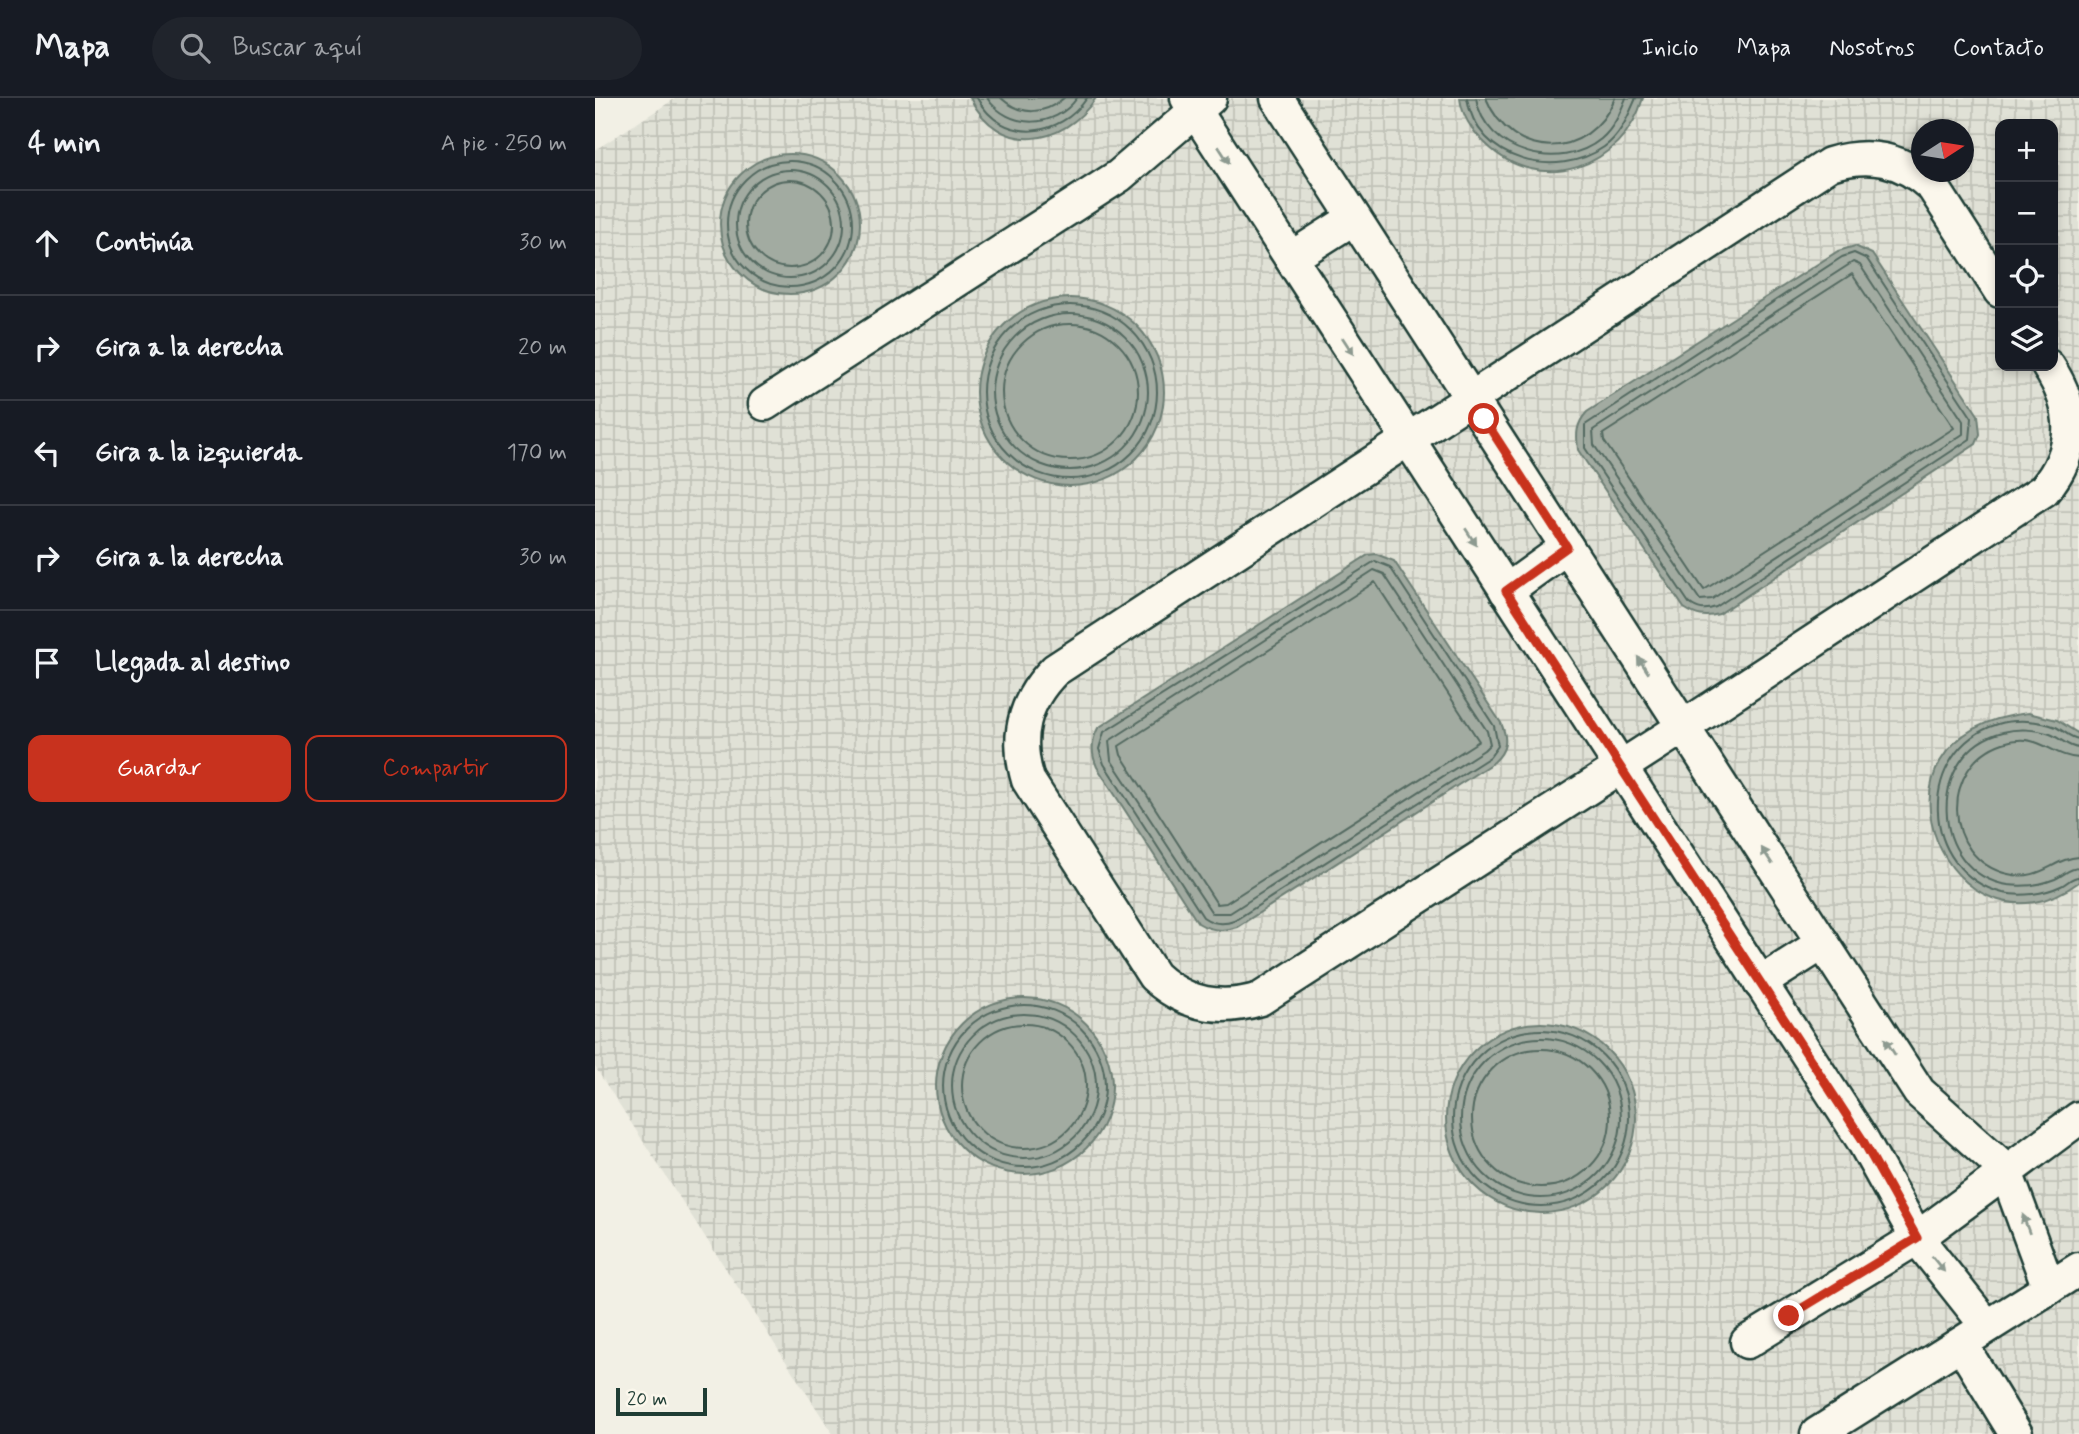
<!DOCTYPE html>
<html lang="es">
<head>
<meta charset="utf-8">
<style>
	body { margin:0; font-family:Mynerve,sans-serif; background:#20242c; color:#f1f3f6 }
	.controls { position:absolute; right:21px; top:21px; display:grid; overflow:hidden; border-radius:14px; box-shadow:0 4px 10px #0003 }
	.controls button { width:63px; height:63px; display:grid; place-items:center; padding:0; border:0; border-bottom:2px solid #363941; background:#171b24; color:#f1f3f6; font:35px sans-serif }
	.compass { position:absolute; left:1316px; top:21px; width:63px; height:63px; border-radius:50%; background:#171b24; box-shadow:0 4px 10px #0003; rotate:78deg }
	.scale { position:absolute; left:21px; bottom:18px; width:91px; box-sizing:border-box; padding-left:7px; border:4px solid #1f3d34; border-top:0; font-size:19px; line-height:24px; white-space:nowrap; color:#1f3d34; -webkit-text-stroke:5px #fbf7ec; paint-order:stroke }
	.stop { position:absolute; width:21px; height:21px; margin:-16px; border:5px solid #c8321e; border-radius:50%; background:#fff }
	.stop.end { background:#c8321e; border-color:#fff; box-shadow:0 2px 7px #0008 }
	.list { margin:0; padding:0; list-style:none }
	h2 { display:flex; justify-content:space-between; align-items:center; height:91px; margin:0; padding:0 28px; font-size:30px }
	h2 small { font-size:23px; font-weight:400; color:#9ea1a6 }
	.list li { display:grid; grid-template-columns:46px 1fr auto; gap:21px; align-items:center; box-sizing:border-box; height:105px; padding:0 28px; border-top:2px solid #363941 }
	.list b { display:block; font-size:26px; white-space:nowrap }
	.list em { font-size:23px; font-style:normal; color:#9ea1a6 }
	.actions { display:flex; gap:14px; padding:21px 28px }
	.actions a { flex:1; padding:16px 0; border:2px solid #c8321e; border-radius:14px; text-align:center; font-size:24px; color:#c8321e }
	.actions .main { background:#c8321e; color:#fff }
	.icon { flex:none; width:38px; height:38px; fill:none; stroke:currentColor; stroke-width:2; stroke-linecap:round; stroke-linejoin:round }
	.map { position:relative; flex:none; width:1484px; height:1336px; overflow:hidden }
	header { display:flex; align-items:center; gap:42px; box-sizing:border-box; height:98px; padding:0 35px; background:#171b24; border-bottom:2px solid #363941 }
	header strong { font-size:33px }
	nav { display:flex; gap:38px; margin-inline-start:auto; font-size:24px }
	.search { width:490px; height:63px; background:#20242c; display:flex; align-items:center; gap:18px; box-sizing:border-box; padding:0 24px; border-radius:38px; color:#9ea1a6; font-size:26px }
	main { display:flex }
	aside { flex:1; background:#171b24 }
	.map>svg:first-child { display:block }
	.industrial { fill:url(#industrial-grid); fill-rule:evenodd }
	.water { fill:#a2aba1; stroke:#6e7f75; stroke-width:2 }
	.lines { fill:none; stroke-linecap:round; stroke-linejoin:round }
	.shore { stroke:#536960; stroke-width:2 }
	.minor-casing { stroke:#1f3d34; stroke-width:37 }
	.minor { stroke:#fbf7ec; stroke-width:32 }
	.oneway { fill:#8d9a90 }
	.route { stroke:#c8321e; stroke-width:9 }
</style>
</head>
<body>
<header>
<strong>Mapa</strong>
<div class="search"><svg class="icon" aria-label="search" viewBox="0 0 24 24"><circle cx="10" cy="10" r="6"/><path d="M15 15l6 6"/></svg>Buscar aquí</div>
<nav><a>Inicio</a><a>Mapa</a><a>Nosotros</a><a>Contacto</a></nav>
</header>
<main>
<aside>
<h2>4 min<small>A pie · 250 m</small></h2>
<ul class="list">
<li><svg class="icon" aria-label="ahead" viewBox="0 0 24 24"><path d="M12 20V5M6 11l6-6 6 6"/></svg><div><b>Continúa</b></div><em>30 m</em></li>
<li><svg class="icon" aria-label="right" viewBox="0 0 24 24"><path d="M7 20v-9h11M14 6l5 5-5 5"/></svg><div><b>Gira a la derecha</b></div><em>20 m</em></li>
<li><svg class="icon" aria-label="left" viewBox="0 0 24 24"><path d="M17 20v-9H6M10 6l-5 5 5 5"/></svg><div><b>Gira a la izquierda</b></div><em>170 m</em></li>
<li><svg class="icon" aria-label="right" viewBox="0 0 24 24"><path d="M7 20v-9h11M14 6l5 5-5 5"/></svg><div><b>Gira a la derecha</b></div><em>30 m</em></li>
<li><svg class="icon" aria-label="arrive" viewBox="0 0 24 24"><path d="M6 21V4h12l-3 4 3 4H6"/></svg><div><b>Llegada al destino</b></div></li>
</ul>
<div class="actions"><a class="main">Guardar</a><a>Compartir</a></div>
</aside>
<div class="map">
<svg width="1484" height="1336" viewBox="0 0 1484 1336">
	<defs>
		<pattern id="industrial-grid" width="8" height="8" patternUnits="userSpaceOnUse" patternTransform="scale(1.75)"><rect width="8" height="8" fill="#e0e1d6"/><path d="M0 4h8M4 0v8" fill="none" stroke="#c0c2b8"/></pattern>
	</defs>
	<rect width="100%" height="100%" fill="#f2f0e5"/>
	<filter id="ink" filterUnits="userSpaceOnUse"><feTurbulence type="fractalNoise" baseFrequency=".0143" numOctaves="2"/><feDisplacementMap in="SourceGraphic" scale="14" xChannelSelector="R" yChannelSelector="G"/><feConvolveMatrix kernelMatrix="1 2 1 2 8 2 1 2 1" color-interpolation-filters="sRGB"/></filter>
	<g filter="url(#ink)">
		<!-- industrial -->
		<path class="industrial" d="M81 0H1484V1336H238L0 969V52ZM1405 26H1458V268H1405ZM1326 32H1368V74H1326Z"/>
		<!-- water -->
		<g class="water">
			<path d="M375 0H501C467 49 405 58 375 0Z"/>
			<path d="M865 0H1048C1028 70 945 99 891 46 878 34 867 18 865 0Z"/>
			<circle cx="195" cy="126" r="70"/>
			<path d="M1260 148 1277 156 1383 317 1385 336 1381 346 1124 516C1110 520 1101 518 1089 510L983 352C981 336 981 326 992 314L1243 153Z"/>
			<circle cx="475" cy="294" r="94"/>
			<path d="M781 456 799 463 906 625C913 641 912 652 899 664L642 829C628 834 616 833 603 825L502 669C496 656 496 643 503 630L773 457Z"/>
			<path d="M1433 615 1462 622 1484 636V784C1358 877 1248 636 1433 615Z"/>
			<circle cx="429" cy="988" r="88"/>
			<circle cx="946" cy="1020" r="95"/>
		</g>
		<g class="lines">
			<!-- shore -->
			<g class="shore">
				<path d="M382 0C408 47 465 40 492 0"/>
				<path d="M392 0C414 32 460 31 482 0"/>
				<path d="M406 0C426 18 449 17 469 0"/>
				<path d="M872 0C882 64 962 82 1009 49 1026 37 1033 18 1041 0"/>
				<path d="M881 0C890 55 965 75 1006 41 1019 30 1025 15 1031 0"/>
				<path d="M891 0C917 64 994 63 1020 0"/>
				<circle cx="195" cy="126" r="63"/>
				<circle cx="195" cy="126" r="54"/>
				<circle cx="195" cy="126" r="44"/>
				<path d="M1259 155 1272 161 1377 320 1375 341 1121 509C1110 513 1103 512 1094 505L990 350V327L1247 159Z"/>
				<polygon points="1258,164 1265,167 1368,323 1368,336 1117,501 1105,502 999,347 998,332"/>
				<polygon points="1257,176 1359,330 1109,492 1009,343 1008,336"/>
				<circle cx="475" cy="294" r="87"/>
				<circle cx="475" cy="294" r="78"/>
				<circle cx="475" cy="294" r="68"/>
				<path d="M780 463 795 469 899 628 903 648 895 659 639 823C628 827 618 826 608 819L509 666 504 651 509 634Z"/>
				<polygon points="779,472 789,476 892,633 895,646 889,652 635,815 617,815 516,662 514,643"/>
				<polygon points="780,484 884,643 631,805 622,806 526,657 524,648"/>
				<path d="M1484 641C1475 640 1469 633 1461 629 1444 622 1420 621 1403 626 1320 652 1324 774 1408 795 1426 799 1449 796 1466 788 1473 785 1476 779 1484 779"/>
				<path d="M1484 650C1472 649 1466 640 1455 636 1441 631 1423 630 1408 634 1331 653 1333 774 1413 787 1429 789 1445 787 1460 781 1469 777 1474 770 1484 770"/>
				<path d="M1484 660C1456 659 1444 633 1408 645 1345 666 1347 761 1413 776 1445 784 1459 760 1484 759"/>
				<circle cx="429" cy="988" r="81"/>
				<circle cx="429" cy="988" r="72"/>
				<circle cx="429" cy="988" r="62"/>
				<circle cx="946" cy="1020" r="88"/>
				<circle cx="946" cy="1020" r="80"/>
				<circle cx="946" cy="1020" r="69"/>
			</g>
			<defs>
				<g id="minor">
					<polyline points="592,0 1267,1041 1322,1140 1391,1227"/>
					<polyline points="682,0 1324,994 1410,1071 1454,1190"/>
					<polyline points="696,160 759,120"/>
					<path d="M1405 193 1338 89C1307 60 1274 54 1235 66L460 572C428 604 420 639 433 682L559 878C590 907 626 913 665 901L1088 629 1449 392C1483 352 1481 310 1453 268"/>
					<polyline points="170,306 524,78 615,0"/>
					<polyline points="911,493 972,449"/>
					<polyline points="1165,885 1228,845"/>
					<polyline points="1152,1244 1322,1140 1484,1020"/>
					<polyline points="1366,1246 1421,1336"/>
					<polyline points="1222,1336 1484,1171"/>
				</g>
			</defs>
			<!-- minor casing -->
			<use href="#minor" class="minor-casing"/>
			<!-- minor -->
			<use href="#minor" class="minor"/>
		</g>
		<!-- one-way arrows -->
		<defs><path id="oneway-solid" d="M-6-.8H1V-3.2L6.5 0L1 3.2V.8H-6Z" transform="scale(1.75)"/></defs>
		<g class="oneway">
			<use href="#oneway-solid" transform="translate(629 57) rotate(57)"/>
			<use href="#oneway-solid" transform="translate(753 248) rotate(57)"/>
			<use href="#oneway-solid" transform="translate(876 439) rotate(57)"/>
			<use href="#oneway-solid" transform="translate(1048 567) rotate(-123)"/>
			<use href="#oneway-solid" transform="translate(1172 758) rotate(-123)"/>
			<use href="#oneway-solid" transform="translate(1295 949) rotate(-123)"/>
			<use href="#oneway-solid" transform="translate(1431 1126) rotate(-110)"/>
			<use href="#oneway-solid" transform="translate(1343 1166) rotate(51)"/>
		</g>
	</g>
	<g class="lines" filter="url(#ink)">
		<!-- route -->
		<polyline class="route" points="889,321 972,449 911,493 1267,1041 1322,1140 1194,1218"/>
	</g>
</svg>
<div class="controls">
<button>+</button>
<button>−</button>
<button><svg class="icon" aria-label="locate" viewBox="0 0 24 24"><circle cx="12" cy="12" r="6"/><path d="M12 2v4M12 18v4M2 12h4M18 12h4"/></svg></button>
<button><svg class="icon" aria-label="layers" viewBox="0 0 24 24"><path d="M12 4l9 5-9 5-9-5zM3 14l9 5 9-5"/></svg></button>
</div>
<svg class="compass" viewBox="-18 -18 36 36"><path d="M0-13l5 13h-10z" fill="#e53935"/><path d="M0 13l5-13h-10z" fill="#9ea1a6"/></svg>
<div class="scale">20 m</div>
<div class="stop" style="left:889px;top:321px"></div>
<div class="stop end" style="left:1194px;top:1218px"></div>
</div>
</main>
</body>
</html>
